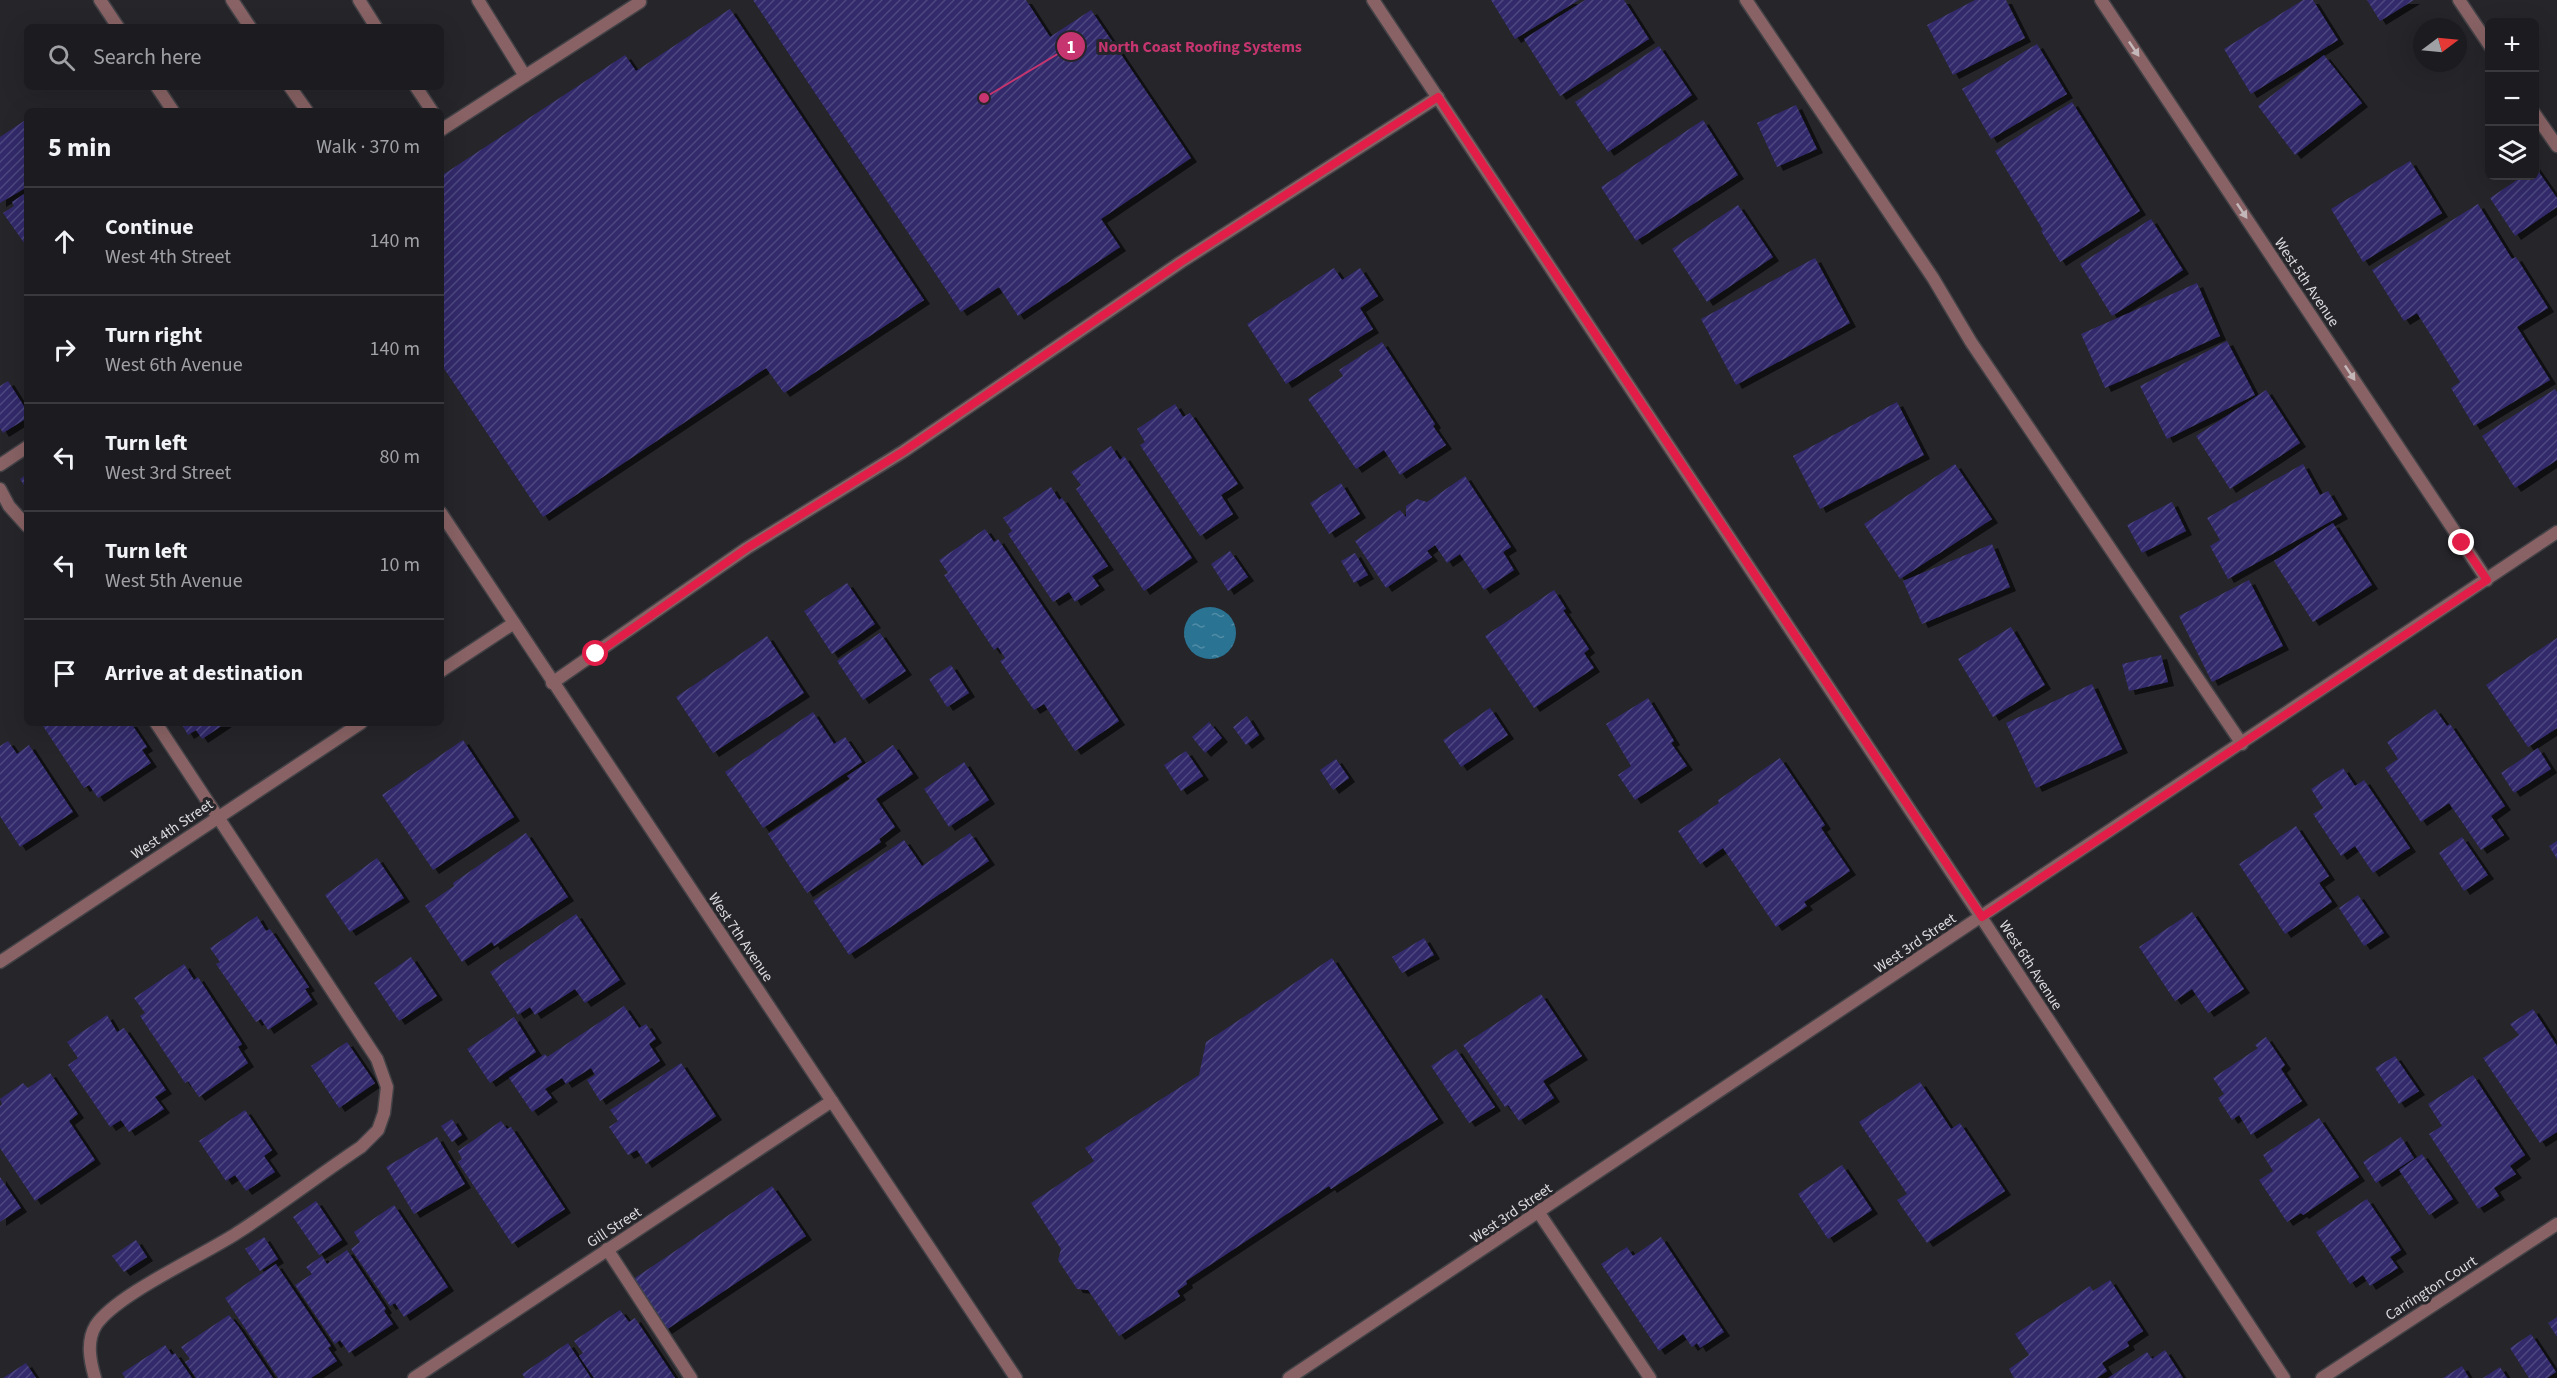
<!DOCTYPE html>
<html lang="en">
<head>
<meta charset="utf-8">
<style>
	body { margin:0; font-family:"Source Sans 3",sans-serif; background:#29292d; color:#f1f3f6 }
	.controls { position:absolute; right:18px; top:18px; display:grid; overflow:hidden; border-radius:9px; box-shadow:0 6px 24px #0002 }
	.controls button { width:54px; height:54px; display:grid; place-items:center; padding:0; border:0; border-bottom:2px solid #3a3a3e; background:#1c1c20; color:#f1f3f6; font:30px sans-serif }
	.compass { position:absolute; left:2413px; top:18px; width:54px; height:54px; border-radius:50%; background:#1c1c20; box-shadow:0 6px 24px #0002; rotate:74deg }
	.stop { position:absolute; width:18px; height:18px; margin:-14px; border:4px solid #e11d48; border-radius:50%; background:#fff }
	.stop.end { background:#e11d48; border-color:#fff; box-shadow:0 2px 6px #0008 }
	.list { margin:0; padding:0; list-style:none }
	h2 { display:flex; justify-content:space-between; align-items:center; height:78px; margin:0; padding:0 24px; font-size:26px }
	h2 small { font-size:20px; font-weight:400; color:#a0a1a5 }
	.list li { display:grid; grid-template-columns:39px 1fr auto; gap:18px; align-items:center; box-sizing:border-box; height:108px; padding:0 24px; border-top:2px solid #3a3a3e }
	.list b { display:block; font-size:22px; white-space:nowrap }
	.list p { margin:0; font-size:20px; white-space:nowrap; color:#a0a1a5 }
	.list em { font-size:20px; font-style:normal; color:#a0a1a5 }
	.icon { flex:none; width:33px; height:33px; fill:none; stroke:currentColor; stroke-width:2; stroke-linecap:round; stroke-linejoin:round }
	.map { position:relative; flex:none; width:2557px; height:1378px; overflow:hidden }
	.search { position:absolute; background:#1c1c20; box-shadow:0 6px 24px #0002; left:24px; top:24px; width:420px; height:66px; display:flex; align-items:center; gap:15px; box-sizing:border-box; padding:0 21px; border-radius:9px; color:#a0a1a5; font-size:22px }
	.panel { position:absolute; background:#1c1c20; box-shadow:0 6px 24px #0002; left:24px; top:108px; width:420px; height:618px; border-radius:9px }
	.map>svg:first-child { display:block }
	.water { fill:url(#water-ripples) }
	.building { fill:url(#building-hatch); filter:url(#shadow) }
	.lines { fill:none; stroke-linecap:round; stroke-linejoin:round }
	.service-casing { stroke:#424247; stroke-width:15 }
	.minor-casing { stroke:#424247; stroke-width:15 }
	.tertiary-casing { stroke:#424247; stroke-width:15 }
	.service { stroke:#886264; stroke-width:12 }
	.minor { stroke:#886264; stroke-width:12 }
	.tertiary { stroke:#886264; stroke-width:12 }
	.oneway { fill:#c3b7ba }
	.route { stroke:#e11d48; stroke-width:8 }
	.labels { text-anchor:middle; stroke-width:6; stroke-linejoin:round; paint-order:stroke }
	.street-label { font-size:15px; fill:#dcdcdf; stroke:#25252a }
	.leader { fill:none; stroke:#c6356f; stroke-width:2 }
	.callout-dot { fill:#c6356f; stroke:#25252a; stroke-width:2 }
	.mark-label { font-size:18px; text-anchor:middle; font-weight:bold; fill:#fff }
	.callout-label { font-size:16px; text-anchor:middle; font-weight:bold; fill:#c6356f; stroke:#25252a; stroke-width:6; stroke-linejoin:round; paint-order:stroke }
</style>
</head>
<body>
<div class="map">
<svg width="2557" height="1378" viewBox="0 0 2557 1378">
	<defs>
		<pattern id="water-ripples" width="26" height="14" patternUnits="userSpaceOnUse" patternTransform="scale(1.5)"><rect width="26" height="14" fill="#2a7393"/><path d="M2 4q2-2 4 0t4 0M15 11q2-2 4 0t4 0" fill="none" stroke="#528da7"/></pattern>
		<pattern id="building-hatch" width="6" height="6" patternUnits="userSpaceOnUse" patternTransform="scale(1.5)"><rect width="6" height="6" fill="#312a6b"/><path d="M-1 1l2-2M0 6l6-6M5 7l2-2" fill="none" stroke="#4e4880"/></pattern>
		<filter id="shadow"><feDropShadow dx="6" dy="4" stdDeviation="0" flood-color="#0009"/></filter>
	</defs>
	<rect width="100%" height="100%" fill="#25252a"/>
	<!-- water -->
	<circle class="water" cx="1210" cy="633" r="26"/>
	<!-- building -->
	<g class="building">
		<polygon points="753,0 1026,0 1050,37 1091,10 1191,158 1101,219 1120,247 1018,316 999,287 961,312"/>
		<polygon points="1491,0 1579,0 1515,39"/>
		<polygon points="1585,0 1624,0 1649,39 1560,96 1524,39"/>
		<polygon points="1975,0 2006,0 2025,38 1953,75 1927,25"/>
		<polygon points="2303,0 2313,0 2338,40 2251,94 2224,49"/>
		<polygon points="2367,0 2414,0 2380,21"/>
		<polygon points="730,9 924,300 784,393 766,368 543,517 441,364 441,176 625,55 636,71"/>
		<polygon points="2037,44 2067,94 1991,139 1962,89"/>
		<polygon points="1659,46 1692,95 1608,152 1575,102"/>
		<polygon points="2324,55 2362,103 2295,155 2258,106"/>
		<polygon points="2072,102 2140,211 2060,262 2041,231 2043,230 1995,151"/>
		<polygon points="1796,105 1817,149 1777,167 1757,123"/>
		<polygon points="27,119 27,187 0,203 0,137"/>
		<polygon points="1703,120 1738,175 1636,241 1601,187"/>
		<polygon points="2410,161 2442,213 2363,262 2331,209"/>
		<polygon points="2534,165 2557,198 2557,207 2515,236 2490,198 2523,176 2534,176"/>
		<polygon points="27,192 27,247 3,213 14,206 12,202"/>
		<polygon points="2478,204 2512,259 2516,257 2548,308 2517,327 2550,380 2474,426 2451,388 2460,382 2417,313 2404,321 2372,270"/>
		<polygon points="1738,205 1773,257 1707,302 1672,249"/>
		<polygon points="2151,219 2183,270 2112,316 2080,264"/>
		<polygon points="1815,258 1850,323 1736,385 1701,319"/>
		<polygon points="1334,268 1342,280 1360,268 1378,296 1360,308 1373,329 1286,384 1247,324"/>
		<polygon points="2197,283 2220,336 2105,388 2081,334"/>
		<polygon points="2227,341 2255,395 2167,439 2140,386"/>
		<polygon points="1382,342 1435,424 1433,426 1446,445 1400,475 1384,450 1356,469 1308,399 1343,376 1339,370"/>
		<polygon points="8,381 27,411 27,418 3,433 0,428 0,386"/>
		<polygon points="2555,389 2557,392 2557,460 2515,488 2482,436"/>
		<polygon points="2266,390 2300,443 2230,489 2196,436"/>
		<polygon points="1897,402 1924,455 1820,509 1793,456"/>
		<polygon points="1175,404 1183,417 1190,413 1238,484 1221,495 1233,514 1200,536 1140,445 1145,442 1137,429"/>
		<polygon points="1111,446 1120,460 1124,456 1192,558 1144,591 1076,489 1081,485 1071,472"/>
		<polygon points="1955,464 1992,519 1900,579 1864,524"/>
		<polygon points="2303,464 2320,495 2328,491 2342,515 2228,579 2210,546 2220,540 2207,518"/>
		<polygon points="27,474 27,490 20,479"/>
		<polygon points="1465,476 1511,547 1503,552 1514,570 1484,590 1460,554 1447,563 1435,545 1427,551 1432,557 1386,588 1355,541 1400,510 1406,517 1406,506 1417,499 1427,502"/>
		<polygon points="1341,483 1360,514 1329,534 1310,503"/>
		<polygon points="1051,487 1059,500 1062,498 1108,566 1092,576 1099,586 1075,602 1069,592 1053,602 1008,534 1012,531 1003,518"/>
		<polygon points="2172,502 2186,531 2142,553 2127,525"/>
		<polygon points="2333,523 2372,585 2313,622 2274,561"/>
		<polygon points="985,529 994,542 998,539 1119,721 1075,751 1044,704 1034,710 1000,661 1005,658 998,647 994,650 944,575 948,573 939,560"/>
		<polygon points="1992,544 2010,587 1922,624 1903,581"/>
		<polygon points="1230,551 1248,577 1228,591 1211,564"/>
		<polygon points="1355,553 1368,575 1354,583 1341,561"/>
		<polygon points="2249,580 2283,646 2212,682 2179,616"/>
		<polygon points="847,583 875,624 832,654 804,611"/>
		<polygon points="1554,590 1566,609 1563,610 1589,649 1584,653 1594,668 1534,708 1485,636"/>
		<polygon points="2011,627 2045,685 1993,717 1958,659"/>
		<polygon points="880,633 906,671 863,700 837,661"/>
		<polygon points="767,636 804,693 713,753 676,697"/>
		<polygon points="2557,638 2557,728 2528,747 2486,685"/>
		<polygon points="2161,655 2168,682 2129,691 2122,664"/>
		<polygon points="951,665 969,693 947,707 929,679"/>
		<polygon points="2092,684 2122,749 2036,788 2006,723"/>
		<polygon points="1648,698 1674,741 1671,743 1687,766 1635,800 1618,775 1631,766 1606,724"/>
		<polygon points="1490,708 1508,735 1461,767 1443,740"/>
		<polygon points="2435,709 2447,726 2450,724 2505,806 2491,816 2504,835 2481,850 2449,803 2421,822 2385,768 2398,759 2387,742"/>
		<polygon points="813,712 834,744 845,737 862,762 763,828 725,772"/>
		<polygon points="1247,716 1259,735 1246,745 1233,727"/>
		<polygon points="1209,722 1222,738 1205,753 1192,737"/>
		<polygon points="41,723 131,723 147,747 142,750 151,763 98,798 89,785 84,788"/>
		<polygon points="181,723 226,723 202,739 196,730 188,735"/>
		<polygon points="463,740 514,817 433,870 382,795"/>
		<polygon points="8,741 17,754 29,745 73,812 20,847 0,816 0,746"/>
		<polygon points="893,745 913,774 876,799 895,827 879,839 881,842 807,893 768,834 850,779 847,776"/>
		<polygon points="2538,748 2551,769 2514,793 2501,773"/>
		<polygon points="1186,751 1203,776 1181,791 1164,765"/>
		<polygon points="1780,758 1825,825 1821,828 1850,871 1804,902 1807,906 1776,927 1723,848 1700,864 1678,831 1719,803 1718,800"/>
		<polygon points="1336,759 1349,778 1333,790 1320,770"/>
		<polygon points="964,762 989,800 949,827 924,789"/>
		<polygon points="2343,768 2355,786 2364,780 2410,848 2373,873 2355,846 2341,856 2313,814 2323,808 2311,789"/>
		<polygon points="2296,826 2329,876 2319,883 2332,902 2285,934 2239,864"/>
		<polygon points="526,833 568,897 494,946 492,942 462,962 425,906 454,886 453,883"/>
		<polygon points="970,833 989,861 849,955 813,901 904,840 922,866"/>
		<polygon points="2462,837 2488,875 2464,891 2439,853"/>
		<polygon points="2557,841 2557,859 2549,846"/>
		<polygon points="377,858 404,898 350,932 325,895"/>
		<polygon points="2358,895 2384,933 2364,946 2339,908"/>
		<polygon points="2192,912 2244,989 2208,1013 2192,989 2175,1001 2139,947"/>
		<polygon points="576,914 620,980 585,1003 575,989 535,1015 530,1007 518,1015 490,972"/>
		<polygon points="257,916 266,931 270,929 309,987 305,989 312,1000 268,1030 261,1019 256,1022 216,964 220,962 210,948"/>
		<polygon points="1424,938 1434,955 1402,973 1392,957"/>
		<polygon points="411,957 437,996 399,1021 374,983"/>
		<polygon points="1332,958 1438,1119 1331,1189 1329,1186 1186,1281 1187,1284 1177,1291 1180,1296 1119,1336 1088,1290 1077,1289 1058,1260 1061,1249 1031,1203 1094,1161 1085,1148 1199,1075 1206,1042"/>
		<polygon points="184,964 194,980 198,977 242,1044 238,1047 248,1063 199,1097 188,1081 185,1083 140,1016 145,1013 134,998"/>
		<polygon points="1541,994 1582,1056 1543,1081 1554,1098 1519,1121 1508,1105 1505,1107 1463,1045"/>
		<polygon points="624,1006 639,1028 646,1024 656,1039 649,1044 660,1061 600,1101 587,1080 595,1075 591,1068 566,1084 562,1078 545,1089 552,1098 532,1112 509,1078 545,1054 547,1057"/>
		<polygon points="2533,1009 2557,1046 2557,1132 2540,1143 2483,1058 2519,1035 2510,1024"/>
		<polygon points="107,1015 117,1032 124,1028 166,1090 155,1097 164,1109 129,1132 121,1120 110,1127 68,1065 78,1058 67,1042"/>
		<polygon points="514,1017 536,1052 490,1083 467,1049"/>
		<polygon points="2266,1037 2285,1065 2281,1069 2302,1101 2251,1135 2239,1115 2232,1120 2218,1098 2224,1094 2213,1078 2258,1048 2255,1045"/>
		<polygon points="347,1042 375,1083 339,1108 311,1066"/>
		<polygon points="1456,1049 1495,1107 1469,1123 1431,1066"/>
		<polygon points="2395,1056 2419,1091 2399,1104 2375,1068"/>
		<polygon points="681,1063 716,1116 646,1164 637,1150 628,1155 609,1127 618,1121 610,1110"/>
		<polygon points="50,1073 78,1114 69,1121 95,1160 35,1201 0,1148 0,1106 2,1104 0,1099 23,1083 28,1088"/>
		<polygon points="2473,1075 2525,1155 2510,1166 2516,1174 2494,1188 2499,1196 2478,1209 2429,1134 2442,1126 2428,1104"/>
		<polygon points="1920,1082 1951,1129 1960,1123 2005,1191 1927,1243 1897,1200 1907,1194 1859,1122"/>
		<polygon points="245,1110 272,1150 264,1156 275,1172 246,1191 235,1175 226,1181 199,1141"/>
		<polygon points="2319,1118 2359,1177 2303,1215 2301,1213 2287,1222 2259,1180 2273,1171 2263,1155"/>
		<polygon points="452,1119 462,1135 452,1142 441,1126"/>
		<polygon points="501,1121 507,1129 511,1127 565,1209 512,1244 458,1162 462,1159 458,1151"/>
		<polygon points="437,1137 465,1184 414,1214 386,1167"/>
		<polygon points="2401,1137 2414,1158 2376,1183 2363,1162"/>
		<polygon points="2422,1154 2453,1199 2429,1215 2399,1170"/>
		<polygon points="1842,1165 1872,1210 1828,1239 1798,1194"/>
		<polygon points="0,1177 21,1208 0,1222"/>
		<polygon points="772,1186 806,1236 666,1330 632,1280"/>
		<polygon points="2367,1199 2401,1250 2390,1257 2398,1268 2370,1286 2363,1275 2350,1284 2316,1232"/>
		<polygon points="316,1201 342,1240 319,1255 293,1217"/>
		<polygon points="394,1205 448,1287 404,1317 395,1303 390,1306 351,1249 360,1242 354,1232"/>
		<polygon points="264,1237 278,1259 260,1271 245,1249"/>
		<polygon points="1661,1237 1724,1332 1700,1348 1697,1343 1692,1347 1683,1334 1659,1351 1601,1264 1627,1247 1633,1256"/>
		<polygon points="136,1240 147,1257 124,1272 112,1256"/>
		<polygon points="347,1250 386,1309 384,1311 393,1324 349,1353 340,1340 335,1344 295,1285 312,1274 306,1267 322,1256 327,1264"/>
		<polygon points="276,1264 331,1346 328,1348 337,1361 311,1378 278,1378 225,1298"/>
		<polygon points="2110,1280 2143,1331 2127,1342 2129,1346 2102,1363 2107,1371 2097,1378 2014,1378 2009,1369 2029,1355 2015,1334 2090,1286 2093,1291"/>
		<polygon points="620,1310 629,1322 635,1318 675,1378 594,1378 579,1356 583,1353 574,1341"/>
		<polygon points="229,1315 238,1326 273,1378 196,1378 185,1362 190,1359 181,1347"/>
		<polygon points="2557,1317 2557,1337 2548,1323"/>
		<polygon points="2531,1334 2556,1372 2547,1378 2529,1378 2510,1348"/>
		<polygon points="568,1343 591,1378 525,1378 522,1374"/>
		<polygon points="165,1345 172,1355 175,1353 192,1378 125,1378 122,1373"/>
		<polygon points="2165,1350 2183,1378 2108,1378 2147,1352 2152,1359"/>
		<polygon points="26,1363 36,1378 3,1378"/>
		<polygon points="2462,1366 2469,1378 2443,1378"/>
		<polygon points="2500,1367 2507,1378 2483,1378"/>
	</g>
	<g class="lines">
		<defs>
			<g id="service">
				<polyline points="232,0 250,27"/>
				<polyline points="359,0 376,27"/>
				<polyline points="478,0 525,76"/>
				<polyline points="1746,0 1933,278 1971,342 2242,744"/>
				<polyline points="2459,0 2490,46"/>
				<polyline points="290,87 307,111"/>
				<polyline points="416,87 432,111"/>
				<polyline points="2534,113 2557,146"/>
				<polyline points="441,130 640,2 639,0"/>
				<polyline points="0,465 27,447"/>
				<polyline points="0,489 9,506 27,526"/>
				<polyline points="1539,1213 1650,1378"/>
				<polyline points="607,1249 691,1378"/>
				<path d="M95 1378C90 1361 86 1341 96 1325 117 1294 202 1256 237 1233 279 1206 319 1175 361 1147L378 1130 384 1113 387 1087 377 1059 156 723"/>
			</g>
			<g id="minor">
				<polyline points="1373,0 1981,917 2284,1378"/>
				<polyline points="2101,0 2487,580"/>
				<polyline points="441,671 514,623"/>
				<polyline points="552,683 747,548 904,451 1181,262 1438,97"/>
				<polyline points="0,962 361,723"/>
				<polyline points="414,1378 832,1101"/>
				<polyline points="1289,1378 2557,532"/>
				<polyline points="2322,1378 2557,1224"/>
			</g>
			<g id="tertiary">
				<polyline points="100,0 118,27"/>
				<polyline points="157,87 173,111"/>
				<polyline points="441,513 1016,1378"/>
			</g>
		</defs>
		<!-- service casing -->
		<use href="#service" class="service-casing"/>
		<!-- minor casing -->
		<use href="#minor" class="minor-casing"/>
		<!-- tertiary casing -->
		<use href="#tertiary" class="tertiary-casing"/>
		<!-- service -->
		<use href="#service" class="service"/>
		<!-- minor -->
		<use href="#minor" class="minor"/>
		<!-- tertiary -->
		<use href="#tertiary" class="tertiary"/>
	</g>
	<!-- one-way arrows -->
	<defs><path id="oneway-solid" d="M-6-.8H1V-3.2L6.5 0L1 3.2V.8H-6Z" transform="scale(1.5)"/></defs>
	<g class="oneway">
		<use href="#oneway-solid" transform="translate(2134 49) rotate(56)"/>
		<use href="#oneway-solid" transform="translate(2242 211) rotate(56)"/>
		<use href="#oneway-solid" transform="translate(2350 373) rotate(56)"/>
	</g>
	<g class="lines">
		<!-- route -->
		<polyline class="route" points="596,654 747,548 904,451 1181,262 1438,97 1982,917 2487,580 2462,543"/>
	</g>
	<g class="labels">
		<!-- street labels -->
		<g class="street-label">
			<text transform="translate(2307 282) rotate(56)" y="5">West 5th Avenue</text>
			<text transform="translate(172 829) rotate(-34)" y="5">West 4th Street</text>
			<text transform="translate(741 937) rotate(56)" y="5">West 7th Avenue</text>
			<text transform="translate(1915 943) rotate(-34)" y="5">West 3rd Street</text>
			<text transform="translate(2031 965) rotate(57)" y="5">West 6th Avenue</text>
			<text transform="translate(1511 1213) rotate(-34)" y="5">West 3rd Street</text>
			<text transform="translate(614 1227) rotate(-33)" y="5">Gill Street</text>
			<text transform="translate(2431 1288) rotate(-33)" y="5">Carrington Court</text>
		</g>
	</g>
	<!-- callouts -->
	<path class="leader" d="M984 98L1071 46"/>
	<g class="callout-dot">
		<circle cx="984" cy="98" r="6"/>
		<circle cx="1071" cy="46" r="15"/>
	</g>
	<g class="mark-label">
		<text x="1071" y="53">1</text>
	</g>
	<g class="callout-label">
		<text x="1200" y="52">North Coast Roofing Systems</text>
	</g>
</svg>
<div class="controls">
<button>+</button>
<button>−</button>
<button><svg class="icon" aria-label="layers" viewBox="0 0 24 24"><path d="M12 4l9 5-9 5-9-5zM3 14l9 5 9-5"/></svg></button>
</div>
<svg class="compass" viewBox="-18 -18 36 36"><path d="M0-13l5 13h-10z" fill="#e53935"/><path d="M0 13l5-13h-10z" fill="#a0a1a5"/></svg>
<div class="stop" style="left:596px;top:654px"></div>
<div class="stop end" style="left:2462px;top:543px"></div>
<div class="search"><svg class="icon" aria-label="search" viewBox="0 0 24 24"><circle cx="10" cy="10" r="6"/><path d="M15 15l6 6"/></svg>Search here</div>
<section class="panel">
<h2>5 min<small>Walk · 370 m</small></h2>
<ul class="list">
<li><svg class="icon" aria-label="ahead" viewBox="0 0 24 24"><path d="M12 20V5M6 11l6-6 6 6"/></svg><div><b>Continue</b><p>West 4th Street</p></div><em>140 m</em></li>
<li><svg class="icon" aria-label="right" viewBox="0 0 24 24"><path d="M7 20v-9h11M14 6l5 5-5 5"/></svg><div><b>Turn right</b><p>West 6th Avenue</p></div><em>140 m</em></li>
<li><svg class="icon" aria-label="left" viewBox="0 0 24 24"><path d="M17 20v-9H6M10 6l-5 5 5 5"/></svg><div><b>Turn left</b><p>West 3rd Street</p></div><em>80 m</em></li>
<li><svg class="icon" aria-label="left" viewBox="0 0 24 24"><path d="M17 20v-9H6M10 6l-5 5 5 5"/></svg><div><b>Turn left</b><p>West 5th Avenue</p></div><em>10 m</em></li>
<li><svg class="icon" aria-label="arrive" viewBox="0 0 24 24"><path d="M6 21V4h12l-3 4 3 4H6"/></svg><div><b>Arrive at destination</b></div></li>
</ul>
</section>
</div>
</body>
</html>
